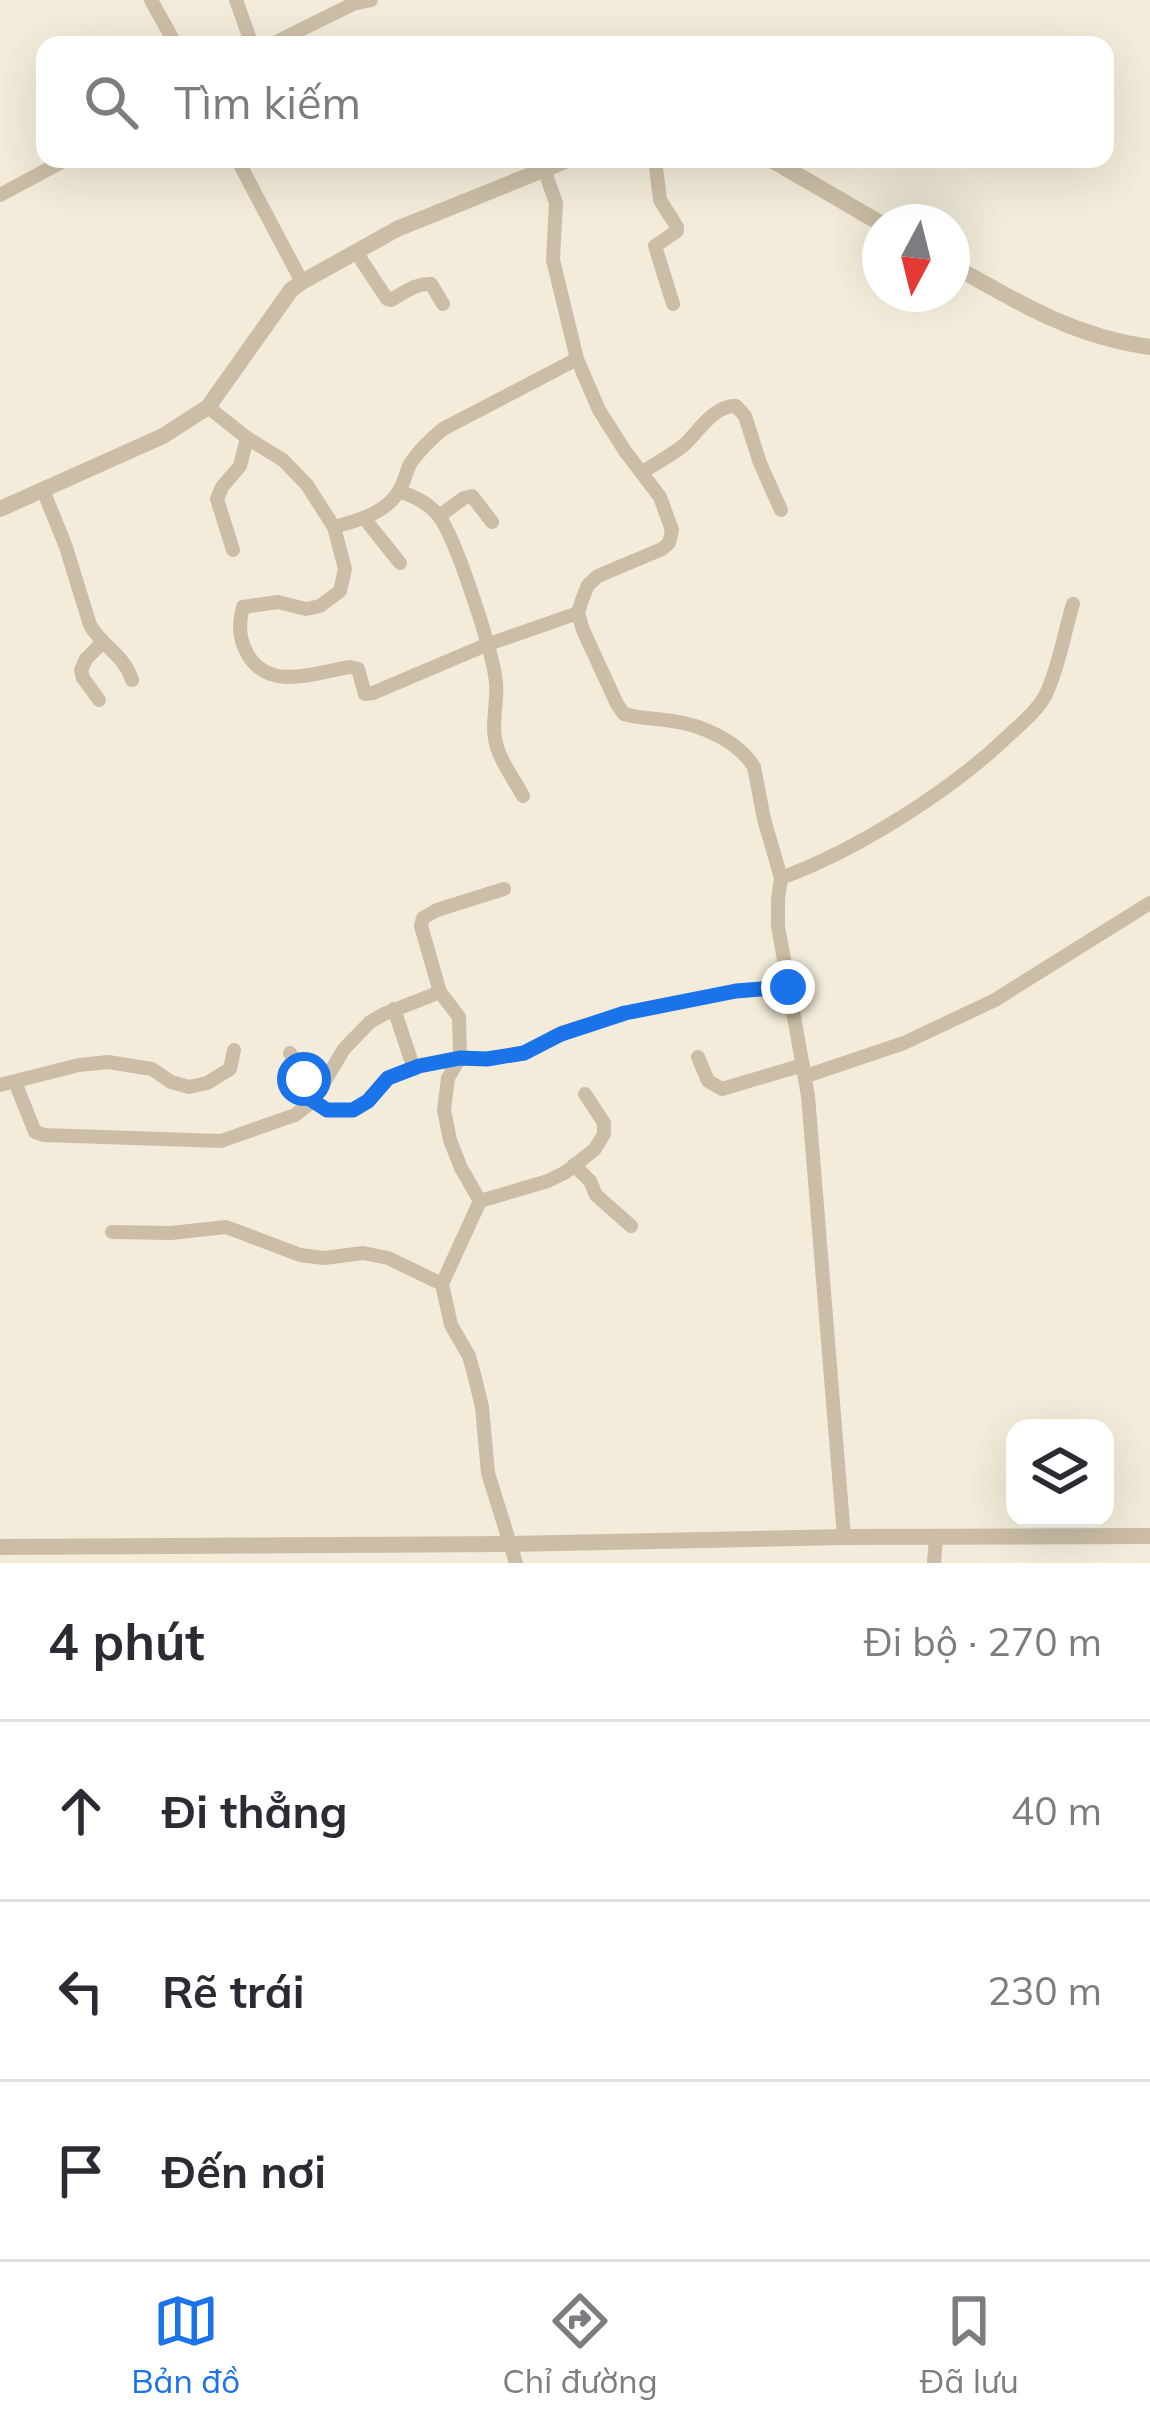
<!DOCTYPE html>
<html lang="vi">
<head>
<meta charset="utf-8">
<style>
	body { margin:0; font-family:Mulish,sans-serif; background:#f7f7f7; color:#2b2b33 }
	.controls { position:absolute; right:36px; bottom:36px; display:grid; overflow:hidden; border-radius:24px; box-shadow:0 12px 48px #0002 }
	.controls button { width:108px; height:108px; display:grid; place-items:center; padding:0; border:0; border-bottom:3px solid #e1e1e2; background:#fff; color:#2b2b33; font:60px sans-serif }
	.compass { position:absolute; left:862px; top:204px; width:108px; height:108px; border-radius:50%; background:#fff; box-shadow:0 12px 48px #0002; rotate:187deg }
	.stop { position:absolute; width:36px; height:36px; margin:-27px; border:9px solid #1a73e8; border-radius:50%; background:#fff }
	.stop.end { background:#1a73e8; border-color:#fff; box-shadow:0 3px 12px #0008 }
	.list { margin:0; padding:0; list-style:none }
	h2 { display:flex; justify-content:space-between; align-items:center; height:156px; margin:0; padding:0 48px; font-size:51px }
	h2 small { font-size:39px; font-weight:400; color:#7c7c81 }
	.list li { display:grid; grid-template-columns:78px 1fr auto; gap:36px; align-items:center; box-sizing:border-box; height:180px; padding:0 48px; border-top:3px solid #e1e1e2 }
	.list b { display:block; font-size:45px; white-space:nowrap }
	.list em { font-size:39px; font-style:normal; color:#7c7c81 }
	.icon { flex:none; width:66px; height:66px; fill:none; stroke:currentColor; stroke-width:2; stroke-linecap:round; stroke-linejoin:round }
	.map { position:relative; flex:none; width:1150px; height:1563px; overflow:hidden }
	.search { position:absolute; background:#fff; box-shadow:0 12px 48px #0002; left:36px; right:36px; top:36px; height:132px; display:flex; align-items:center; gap:30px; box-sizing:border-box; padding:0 42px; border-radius:24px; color:#7c7c81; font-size:45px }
	.sheet { height:696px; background:#fff }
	nav { display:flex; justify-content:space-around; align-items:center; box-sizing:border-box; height:168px; border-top:3px solid #e1e1e2; background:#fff; font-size:33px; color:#7c7c81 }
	nav a { display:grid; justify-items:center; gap:6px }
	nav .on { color:#1a73e8 }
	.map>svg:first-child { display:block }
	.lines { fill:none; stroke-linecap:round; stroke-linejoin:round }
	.minor { stroke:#ccbea6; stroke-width:14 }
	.tertiary { stroke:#ccbea6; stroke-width:16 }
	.route { stroke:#1a73e8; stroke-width:15 }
</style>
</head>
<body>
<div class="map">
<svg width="1150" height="1563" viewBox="0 0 1150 1563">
	<rect width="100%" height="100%" fill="#f3ecda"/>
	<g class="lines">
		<!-- minor -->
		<g class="minor">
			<polyline points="151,0 176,45"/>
			<polyline points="236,0 252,45"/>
			<polyline points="270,45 353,4 371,0"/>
			<polyline points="237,159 302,282"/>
			<polyline points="655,159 660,200 677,227 677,231 655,246 673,304"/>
			<path d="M544 169 556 203 553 260 577 359 599 410 625 451 660 497 672 530 669 543 662 549 598 576 588 585 582 600 578 613 583 630 617 704 624 714C640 719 656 718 672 721 702 725 738 741 754 767L764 819 781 878 778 899V926L808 1096 844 1537"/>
			<polyline points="0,195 67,159"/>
			<path d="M356 252 387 299 391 300C404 293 415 283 431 284L443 304"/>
			<path d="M208 407 247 438 283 460 307 485 334 527 345 569 340 591 320 606 306 609 278 602 243 607C238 624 239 640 248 655 270 692 316 672 350 667L358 669 365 694 373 693 486 645 578 613"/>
			<path d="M643 472C656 463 672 455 684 445 699 431 714 405 736 406L745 416 760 463 781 510"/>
			<path d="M43 490 66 547 90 625C103 648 123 653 132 680"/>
			<path d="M399 491C415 497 427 502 438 515 456 537 493 653 496 682 498 704 490 726 497 747 502 764 515 781 523 796"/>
			<polyline points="439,516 464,498 472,496 492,522"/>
			<polyline points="364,518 400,563"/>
			<path d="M334 527C357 521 386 513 399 491 404 483 406 472 410 464 419 450 431 439 443 429L577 359"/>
			<polyline points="233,550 217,499 222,487 240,466 247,438"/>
			<polyline points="99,700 83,678 81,670 86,659 103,642"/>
			<path d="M781 878C857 850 951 791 1009 735 1022 723 1038 710 1046 694 1059 667 1064 633 1073 604"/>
			<polyline points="504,889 437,910 423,918 421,926 440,992 459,1017 460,1058 448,1078 444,1110 450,1140 461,1168 480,1201 442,1284 451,1325 469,1356 475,1378 482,1407 488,1473 516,1563"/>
			<polyline points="394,1009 414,1069"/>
			<polyline points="290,1053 310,1088 316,1091"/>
			<polyline points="698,1057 708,1081 722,1089 803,1065"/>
			<polyline points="806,1076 904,1043 995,1000 1150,903"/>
			<polyline points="15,1082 35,1132 44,1135 221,1141 295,1115 313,1101 344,1049 370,1022 384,1014 440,992"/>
			<polyline points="0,1085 79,1065 108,1062 152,1069 171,1082 189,1087 207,1083 230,1069 234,1050"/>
			<polyline points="313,1101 327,1110 353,1110 368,1101 388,1078 419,1066 460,1058 487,1059 524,1053 561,1033 625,1013 736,991 787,987"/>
			<polyline points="574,1165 590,1181 596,1195 631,1226"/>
			<polyline points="480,1201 548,1181 566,1172 595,1149 604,1134 604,1123 585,1094"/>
			<polyline points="112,1232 171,1233 226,1227 300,1255 324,1258 363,1253 388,1258 442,1284"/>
			<polyline points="934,1563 936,1537"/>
		</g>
		<!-- tertiary -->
		<g class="tertiary">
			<polyline points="770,159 880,223"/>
			<path d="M952 265C1017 302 1074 337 1150 347"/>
			<polyline points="0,509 163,436 208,407 291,290 302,282 397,229 570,159"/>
			<polyline points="0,1547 510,1544 844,1537 1150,1536"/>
		</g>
	</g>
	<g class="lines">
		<!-- route -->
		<polyline class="route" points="304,1079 316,1091 313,1101 327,1110 353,1110 368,1101 388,1078 419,1066 460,1058 487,1059 524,1053 561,1034 625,1013 736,991 788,987"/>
	</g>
</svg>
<div class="controls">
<button><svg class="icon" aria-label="layers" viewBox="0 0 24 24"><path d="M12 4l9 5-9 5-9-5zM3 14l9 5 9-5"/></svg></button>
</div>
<svg class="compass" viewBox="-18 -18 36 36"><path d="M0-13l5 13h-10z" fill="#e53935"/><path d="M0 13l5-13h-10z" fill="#7c7c81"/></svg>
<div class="stop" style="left:304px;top:1079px"></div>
<div class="stop end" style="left:788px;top:987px"></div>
<div class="search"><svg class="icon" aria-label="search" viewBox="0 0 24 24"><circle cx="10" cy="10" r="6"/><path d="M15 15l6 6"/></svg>Tìm kiếm</div>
</div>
<section class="sheet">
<h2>4 phút<small>Đi bộ · 270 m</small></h2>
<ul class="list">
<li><svg class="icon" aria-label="ahead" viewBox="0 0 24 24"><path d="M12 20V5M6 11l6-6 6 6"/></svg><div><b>Đi thẳng</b></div><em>40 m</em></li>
<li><svg class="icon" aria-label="left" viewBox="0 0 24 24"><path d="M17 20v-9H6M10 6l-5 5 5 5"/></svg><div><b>Rẽ trái</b></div><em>230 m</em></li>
<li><svg class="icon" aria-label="arrive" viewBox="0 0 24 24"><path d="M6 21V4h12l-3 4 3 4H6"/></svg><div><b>Đến nơi</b></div></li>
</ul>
</section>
<nav>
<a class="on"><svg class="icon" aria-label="map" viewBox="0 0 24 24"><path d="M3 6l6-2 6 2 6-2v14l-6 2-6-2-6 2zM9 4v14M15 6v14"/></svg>Bản đồ</a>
<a><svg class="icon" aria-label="directions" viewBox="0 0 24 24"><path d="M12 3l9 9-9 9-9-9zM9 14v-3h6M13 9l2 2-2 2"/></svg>Chỉ đường</a>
<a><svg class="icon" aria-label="saved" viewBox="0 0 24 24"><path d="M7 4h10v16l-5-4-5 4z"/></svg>Đã lưu</a>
</nav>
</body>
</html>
